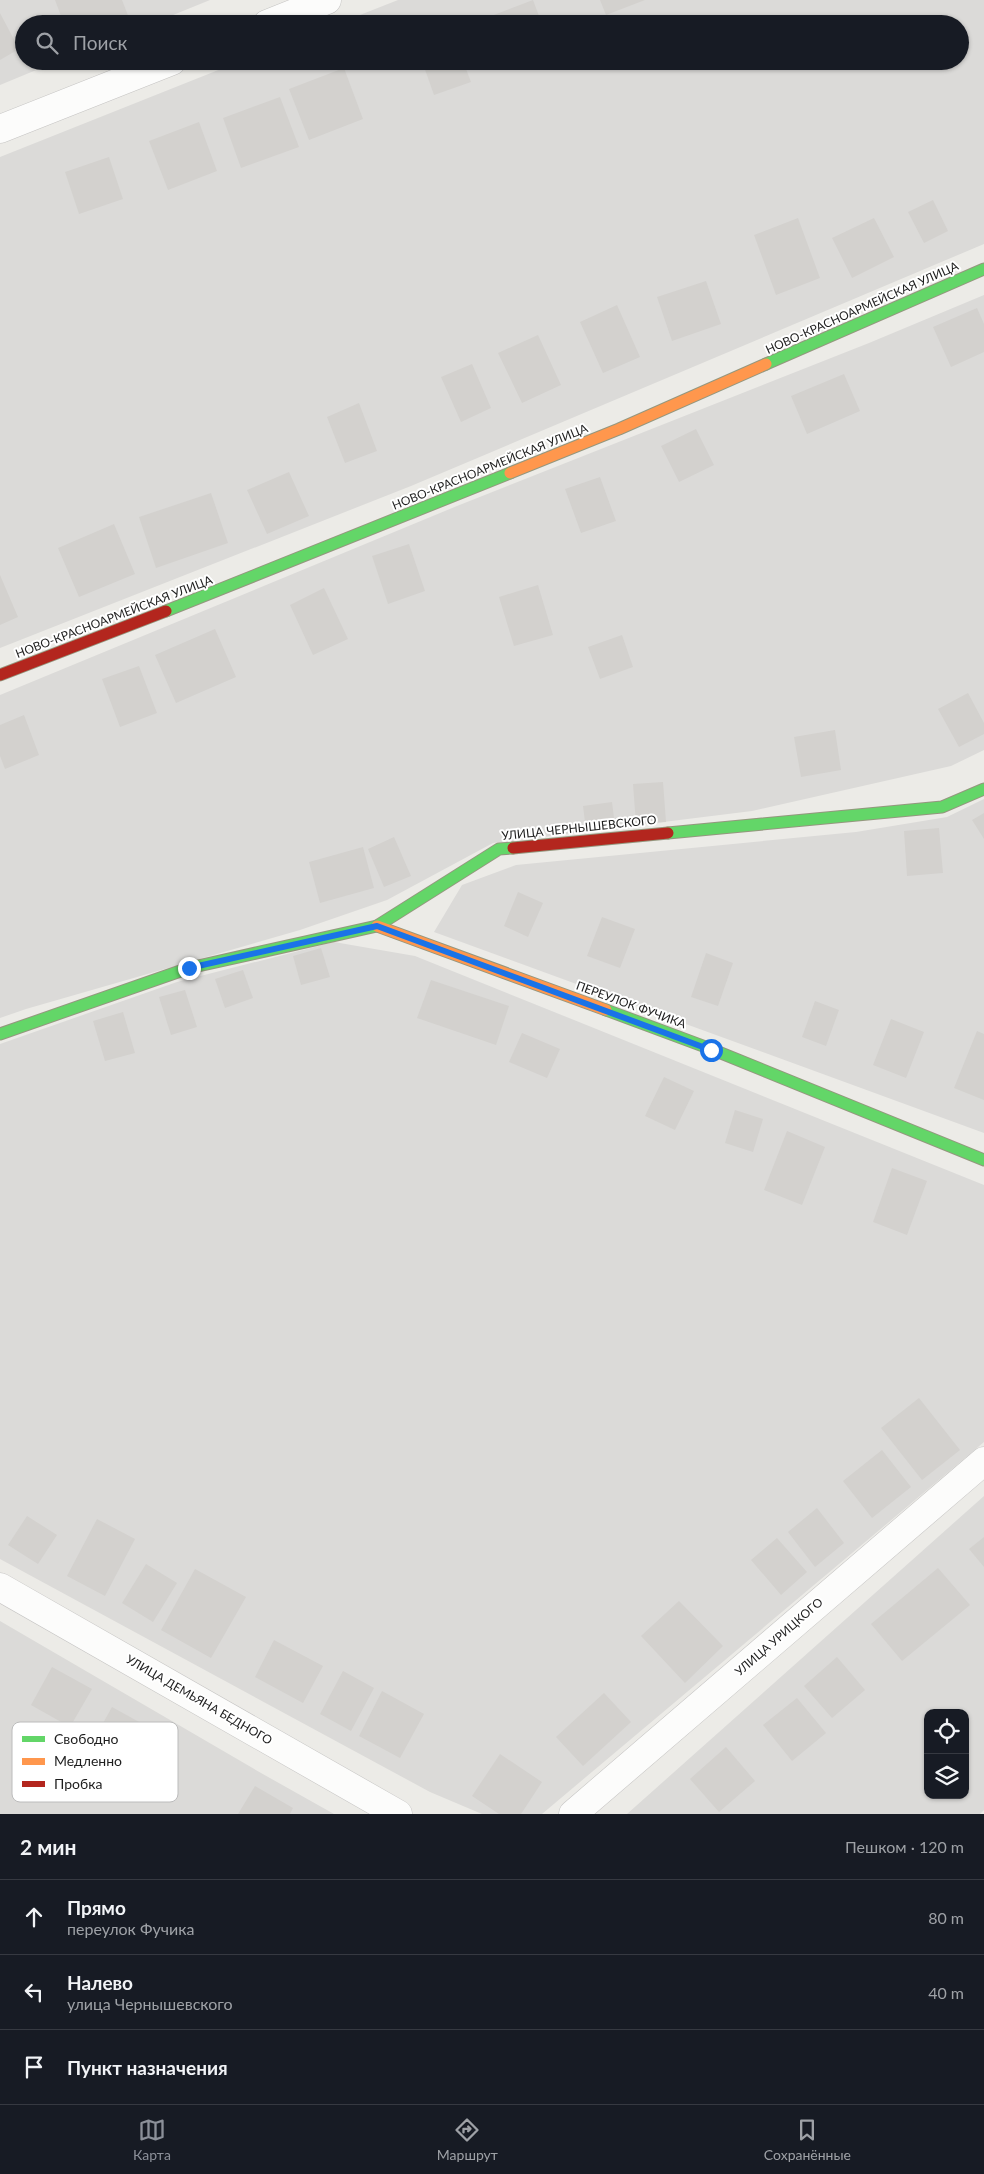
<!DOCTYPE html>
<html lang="ru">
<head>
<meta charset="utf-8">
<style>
	body { margin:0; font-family:Lato,sans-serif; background:#20242c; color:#f1f3f6 }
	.controls { position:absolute; right:15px; bottom:15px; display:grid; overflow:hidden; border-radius:10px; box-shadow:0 1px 4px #0004 }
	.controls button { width:45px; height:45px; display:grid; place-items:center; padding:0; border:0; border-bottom:1px solid #363941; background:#171b24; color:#f1f3f6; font:25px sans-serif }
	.stop { position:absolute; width:15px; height:15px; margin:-11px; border:4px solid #1a73e8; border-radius:50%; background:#fff }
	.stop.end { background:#1a73e8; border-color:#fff; box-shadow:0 1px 5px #0008 }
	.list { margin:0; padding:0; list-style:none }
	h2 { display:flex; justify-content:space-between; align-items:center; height:65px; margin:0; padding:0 20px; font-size:21px }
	h2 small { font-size:16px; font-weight:400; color:#9ea1a6 }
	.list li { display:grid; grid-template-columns:32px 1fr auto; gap:15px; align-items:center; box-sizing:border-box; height:75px; padding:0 20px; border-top:1px solid #363941 }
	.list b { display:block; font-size:19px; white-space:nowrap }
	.list p { margin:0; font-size:16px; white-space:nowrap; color:#9ea1a6 }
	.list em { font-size:16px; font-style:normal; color:#9ea1a6 }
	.icon { flex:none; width:28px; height:28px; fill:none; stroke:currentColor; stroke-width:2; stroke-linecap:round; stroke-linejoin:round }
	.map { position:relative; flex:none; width:984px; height:1814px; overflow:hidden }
	.search { position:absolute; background:#171b24; box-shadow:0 1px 4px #0004; left:15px; right:15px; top:15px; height:55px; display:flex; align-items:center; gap:12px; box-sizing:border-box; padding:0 18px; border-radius:28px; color:#9ea1a6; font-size:19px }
	.sheet { height:290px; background:#171b24 }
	nav { display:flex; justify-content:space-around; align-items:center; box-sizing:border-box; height:70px; border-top:1px solid #363941; background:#171b24; font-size:14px; color:#9ea1a6 }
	nav a { display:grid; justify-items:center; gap:2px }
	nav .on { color:#8c9099 }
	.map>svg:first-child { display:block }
	.residential { fill:#dbdad8; fill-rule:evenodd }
	.building { fill:#d3d1ce }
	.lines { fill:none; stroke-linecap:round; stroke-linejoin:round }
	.street-casing { stroke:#c5c4c3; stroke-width:29 }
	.fast-casing { stroke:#94977e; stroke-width:13 }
	.slow-casing { stroke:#94977e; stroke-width:13 }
	.jam-casing { stroke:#94977e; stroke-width:13 }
	.street { stroke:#fcfcfb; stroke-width:28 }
	.fast { stroke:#63d668; stroke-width:11 }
	.slow { stroke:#ff974d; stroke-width:11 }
	.jam { stroke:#b3261e; stroke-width:11 }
	.route { stroke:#1a73e8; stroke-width:6 }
	.labels { text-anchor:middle; stroke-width:4; stroke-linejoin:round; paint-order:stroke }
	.street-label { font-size:12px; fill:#1e1e1e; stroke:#fff }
	.key { fill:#fff; stroke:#bcbcbc; stroke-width:1 }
	.key-label { font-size:14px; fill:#1e1e1e }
</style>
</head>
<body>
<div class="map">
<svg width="984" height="1814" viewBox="0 0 984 1814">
	<rect width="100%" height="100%" fill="#ecebe7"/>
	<!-- residential -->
	<g class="residential">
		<polygon points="0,0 210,0 151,24 24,24 24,61 58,61 0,85"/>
		<polygon points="398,0 984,0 984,244 411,486 0,648 0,157 241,61 960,61 960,24 337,24"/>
		<polygon points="984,295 984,750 951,766 752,811 493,843 387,900 300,930 26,1009 0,1018 0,695 457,506 869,343"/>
		<polygon points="984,799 984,1133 434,932 462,885 516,865 856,832 947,817"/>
		<polygon points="334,942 415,956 984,1185 984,1442 542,1814 482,1814 430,1792 0,1559 0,1044 177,982"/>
		<path d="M984 1496V1810L980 1814H627ZM928 1713H965V1795H928Z"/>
		<polygon points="0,1621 261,1773 334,1814 0,1814"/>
	</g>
	<!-- building -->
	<g class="building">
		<polygon points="55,0 122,0 129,18 113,24 64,24"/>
		<polygon points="533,0 542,24 488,24 486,18"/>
		<polygon points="600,0 645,0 606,15"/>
		<polygon points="0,13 19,49 0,60"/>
		<polygon points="422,61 463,61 471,82 434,95"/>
		<polygon points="344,68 363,119 309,140 289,89"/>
		<polygon points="280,97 299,147 241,168 223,118"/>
		<polygon points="199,122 217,171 168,190 149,141"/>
		<polygon points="109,157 123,199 79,214 65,172"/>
		<polygon points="933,200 948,231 924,243 908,212"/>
		<polygon points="798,218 820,278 776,295 754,235"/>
		<polygon points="874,218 894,257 852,278 832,238"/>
		<polygon points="706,281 721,324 672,341 657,297"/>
		<polygon points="617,305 640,357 603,373 580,322"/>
		<polygon points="977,308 984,324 984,352 951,367 933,327"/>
		<polygon points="538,335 561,385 522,403 498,353"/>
		<polygon points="472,364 491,408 461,422 441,377"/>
		<polygon points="844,374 860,411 807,434 791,396"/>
		<polygon points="359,403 377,451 345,463 327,417"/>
		<polygon points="696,429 714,465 679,482 661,446"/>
		<polygon points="289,472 309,516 267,534 247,490"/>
		<polygon points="600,477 616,521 581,533 565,489"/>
		<polygon points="211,493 228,543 156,568 139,517"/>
		<polygon points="114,524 135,574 79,597 58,548"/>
		<polygon points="409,544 425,591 388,604 372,556"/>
		<polygon points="0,575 18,617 0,625"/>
		<polygon points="538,585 553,635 514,646 499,597"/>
		<polygon points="324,588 348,639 313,655 290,605"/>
		<polygon points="215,629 236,677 176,703 155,655"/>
		<polygon points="622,635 633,667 600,679 588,647"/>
		<polygon points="139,666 157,713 120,727 102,679"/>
		<polygon points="968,693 984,723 984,734 959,747 938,709"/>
		<polygon points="24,715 39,755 5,769 0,756 0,725"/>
		<polygon points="835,730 841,770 801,777 794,737"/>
		<polygon points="663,782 666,822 636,824 633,784"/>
		<polygon points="612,802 615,826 586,830 583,806"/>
		<polygon points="984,813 984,839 972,820"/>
		<polygon points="939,828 943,873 907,876 904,831"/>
		<polygon points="394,837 411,876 384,887 368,849"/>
		<polygon points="363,847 374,888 320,903 309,862"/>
		<polygon points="518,892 543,903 528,937 504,926"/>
		<polygon points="602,917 635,929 620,968 587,956"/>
		<polygon points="321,948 330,977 301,985 293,956"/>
		<polygon points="706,953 733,963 718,1006 691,997"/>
		<polygon points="243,970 253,998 225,1008 215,979"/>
		<polygon points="431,980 509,1006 496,1045 417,1018"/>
		<polygon points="185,990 197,1027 171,1035 159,997"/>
		<polygon points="815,1001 839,1010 826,1046 802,1037"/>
		<polygon points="123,1012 135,1053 105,1061 93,1021"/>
		<polygon points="891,1019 924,1032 906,1078 873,1065"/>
		<polygon points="977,1031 984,1034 984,1100 954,1088"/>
		<polygon points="522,1033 560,1049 547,1078 509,1062"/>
		<polygon points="664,1077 694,1091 675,1130 645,1116"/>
		<polygon points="735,1110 763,1119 753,1152 725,1143"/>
		<polygon points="787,1131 825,1147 802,1205 764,1190"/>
		<polygon points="892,1168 927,1181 907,1235 873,1222"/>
		<polygon points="919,1398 960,1450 922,1480 881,1428"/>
		<polygon points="882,1450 911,1487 872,1518 843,1481"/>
		<polygon points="817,1508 844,1543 815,1567 788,1532"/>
		<polygon points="27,1516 57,1535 38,1564 8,1545"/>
		<polygon points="97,1519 135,1539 105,1596 67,1576"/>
		<polygon points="984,1537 984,1567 969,1549"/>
		<polygon points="777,1538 807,1572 781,1595 751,1560"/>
		<polygon points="146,1564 177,1583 153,1622 122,1603"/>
		<polygon points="938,1568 970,1605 902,1661 871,1624"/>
		<polygon points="195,1569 246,1597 211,1658 161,1630"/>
		<polygon points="679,1601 723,1646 685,1683 641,1636"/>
		<polygon points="274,1640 323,1666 303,1703 255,1677"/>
		<polygon points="837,1657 865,1690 832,1718 804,1686"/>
		<polygon points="52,1667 92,1689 70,1727 31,1705"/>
		<polygon points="343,1671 374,1688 351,1731 320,1714"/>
		<polygon points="382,1691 424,1714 400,1758 359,1736"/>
		<polygon points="604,1693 631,1722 583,1766 556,1737"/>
		<polygon points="797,1698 826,1733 792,1761 763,1725"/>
		<polygon points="112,1707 150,1728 120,1781 82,1761"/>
		<polygon points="726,1747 755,1781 719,1812 690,1779"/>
		<polygon points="500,1754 542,1782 521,1814 499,1814 472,1796"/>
		<polygon points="255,1786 293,1808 290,1814 238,1814"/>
	</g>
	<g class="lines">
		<defs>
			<g id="street">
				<polyline points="267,24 327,0"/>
				<polyline points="0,129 172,61"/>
				<polyline points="0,1587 398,1814"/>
				<polyline points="573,1814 984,1461"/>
			</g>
			<g id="fast">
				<polyline points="766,364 984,269"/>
				<polyline points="166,611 510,473"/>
				<polyline points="668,833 942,807 984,789"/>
				<polyline points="606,1010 711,1049 984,1160"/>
				<polyline points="0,1034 189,968 377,926 499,849 513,848"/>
			</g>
			<g id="slow">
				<polyline points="510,473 619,429 766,364"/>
				<polyline points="377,926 606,1010"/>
			</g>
			<g id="jam">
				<polyline points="0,675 166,611"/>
				<polyline points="513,848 668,833"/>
			</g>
		</defs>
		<!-- street casing -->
		<use href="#street" class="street-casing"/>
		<!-- fast casing -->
		<use href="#fast" class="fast-casing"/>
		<!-- slow casing -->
		<use href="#slow" class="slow-casing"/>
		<!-- jam casing -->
		<use href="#jam" class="jam-casing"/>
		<!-- street -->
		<use href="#street" class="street"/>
		<!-- fast -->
		<use href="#fast" class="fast"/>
		<!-- slow -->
		<use href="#slow" class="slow"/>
		<!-- jam -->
		<use href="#jam" class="jam"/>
	</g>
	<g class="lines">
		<!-- route -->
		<polyline class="route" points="189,968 377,926 711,1050"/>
	</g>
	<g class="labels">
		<!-- street labels -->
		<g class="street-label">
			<text transform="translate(862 308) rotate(-24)" y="4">НОВО-КРАСНОАРМЕЙСКАЯ УЛИЦА</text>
			<text transform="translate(490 467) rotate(-22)" y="4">НОВО-КРАСНОАРМЕЙСКАЯ УЛИЦА</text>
			<text transform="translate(114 617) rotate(-21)" y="4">НОВО-КРАСНОАРМЕЙСКАЯ УЛИЦА</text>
			<text transform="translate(579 828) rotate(-6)" y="4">УЛИЦА ЧЕРНЫШЕВСКОГО</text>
			<text transform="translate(631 1005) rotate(20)" y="4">ПЕРЕУЛОК ФУЧИКА</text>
			<text transform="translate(779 1637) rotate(-41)" y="4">УЛИЦА УРИЦКОГО</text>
			<text transform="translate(199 1700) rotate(30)" y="4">УЛИЦА ДЕМЬЯНА БЕДНОГО</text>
		</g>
	</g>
	<!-- legend -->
	<rect x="12" y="1722" width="166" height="80" rx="8" class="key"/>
	<rect x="22" y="1736" width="23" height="6" fill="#63d668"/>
	<rect x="22" y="1758" width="23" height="7" fill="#ff974d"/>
	<rect x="22" y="1781" width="23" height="6" fill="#b3261e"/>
	<g class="key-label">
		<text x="54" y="1744">Свободно</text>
		<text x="54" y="1766">Медленно</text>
		<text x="54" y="1789">Пробка</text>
	</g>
</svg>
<div class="controls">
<button><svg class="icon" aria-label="locate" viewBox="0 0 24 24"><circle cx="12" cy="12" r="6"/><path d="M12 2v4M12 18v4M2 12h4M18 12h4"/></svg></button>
<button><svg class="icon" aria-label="layers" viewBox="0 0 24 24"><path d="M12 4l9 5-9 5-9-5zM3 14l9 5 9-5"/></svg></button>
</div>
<div class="stop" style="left:711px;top:1050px"></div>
<div class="stop end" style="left:189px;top:968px"></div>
<div class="search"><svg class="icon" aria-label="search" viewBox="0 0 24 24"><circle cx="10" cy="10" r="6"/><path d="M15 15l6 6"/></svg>Поиск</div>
</div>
<section class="sheet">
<h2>2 мин<small>Пешком · 120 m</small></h2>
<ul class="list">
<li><svg class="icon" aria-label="ahead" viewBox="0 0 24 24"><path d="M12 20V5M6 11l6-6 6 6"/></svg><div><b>Прямо</b><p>переулок Фучика</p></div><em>80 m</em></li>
<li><svg class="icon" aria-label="left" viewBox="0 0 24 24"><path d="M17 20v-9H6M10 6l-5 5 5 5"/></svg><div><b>Налево</b><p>улица Чернышевского</p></div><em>40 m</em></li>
<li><svg class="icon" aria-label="arrive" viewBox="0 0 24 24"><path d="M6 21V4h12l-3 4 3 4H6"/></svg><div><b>Пункт назначения</b></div></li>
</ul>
</section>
<nav>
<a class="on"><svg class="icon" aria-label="map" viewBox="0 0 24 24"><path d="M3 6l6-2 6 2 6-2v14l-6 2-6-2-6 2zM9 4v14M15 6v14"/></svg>Карта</a>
<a><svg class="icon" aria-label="directions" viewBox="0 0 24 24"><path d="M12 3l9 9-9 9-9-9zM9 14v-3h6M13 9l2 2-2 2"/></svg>Маршрут</a>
<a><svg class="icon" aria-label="saved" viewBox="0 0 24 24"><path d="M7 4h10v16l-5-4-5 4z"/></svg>Сохранённые</a>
</nav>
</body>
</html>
